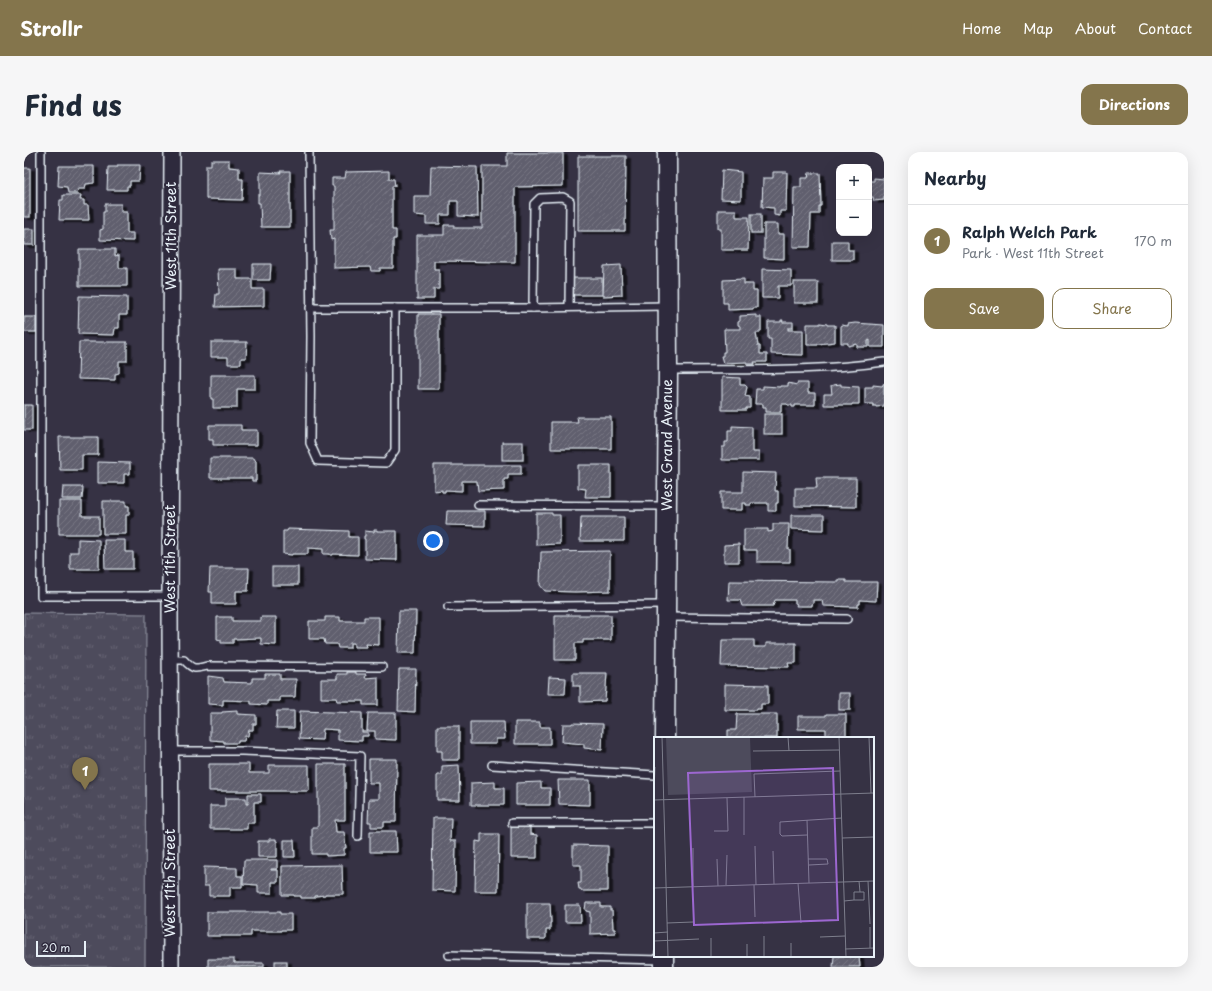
<!DOCTYPE html>
<html lang="en">
<head>
<meta charset="utf-8">
<style>
	body { margin:0; font-family:"Playpen Sans",sans-serif; background:#f6f6f7; color:#1f2937 }
	.controls { position:absolute; right:12px; top:12px; display:grid; overflow:hidden; border-radius:8px; box-shadow:0 4px 16px #0002 }
	.controls button { width:36px; height:36px; display:grid; place-items:center; padding:0; border:0; border-bottom:1px solid #e0e1e3; background:#fff; color:#1f2937; font:20px sans-serif }
	.scale { position:absolute; left:12px; bottom:10px; width:50px; box-sizing:border-box; padding-left:4px; border:2px solid #e8f1f8; border-top:0; font-size:11px; line-height:14px; white-space:nowrap; color:#e8f1f8; -webkit-text-stroke:3px #2f2a3d; paint-order:stroke }
	.you { position:absolute; left:409px; top:389px; width:14px; height:14px; margin:-10px; border:3px solid #fff; border-radius:50%; background:#1a73e8; box-shadow:0 0 0 6px #1a73e833 }
	.badge { display:grid; place-items:center; width:26px; height:26px; border-radius:50%; background:#84754c; color:#fff; font-size:13px; font-weight:700 }
	.pin { position:absolute; translate:-50% -33px; filter:drop-shadow(0 1px 2px #0008) }
	.pin::after { content:''; position:absolute; top:21px; width:14px; height:12px; background:inherit; clip-path:polygon(0 0,100% 0,50% 100%) }
	.list { margin:0; padding:0; list-style:none }
	h2 { display:flex; justify-content:space-between; align-items:center; height:52px; margin:0; padding:0 16px; font-size:17px }
	h2 small { font-size:13px; font-weight:400; color:#747a83 }
	.list li { display:grid; grid-template-columns:26px 1fr auto; gap:12px; align-items:center; box-sizing:border-box; height:72px; padding:0 16px; border-top:1px solid #e0e1e3 }
	.list b { display:block; font-size:15px; white-space:nowrap }
	.list p { margin:0; font-size:13px; white-space:nowrap; color:#747a83 }
	.list em { font-size:13px; font-style:normal; color:#747a83 }
	.actions { display:flex; gap:8px; padding:12px 16px }
	.actions a { flex:1; padding:9px 0; border:1px solid #84754c; border-radius:12px; text-align:center; font-size:14px; color:#84754c }
	.actions .main { background:#84754c; color:#fff }
	.map { position:relative; flex:none; width:860px; height:815px; overflow:hidden; border-radius:12px }
	header { display:flex; align-items:center; gap:24px; box-sizing:border-box; height:56px; padding:0 20px; background:#84754c; color:#fff }
	header strong { font-size:19px }
	nav { display:flex; gap:22px; margin-inline-start:auto; font-size:14px }
	.intro { display:flex; align-items:center; justify-content:space-between; box-sizing:border-box; height:96px; padding:0 24px }
	h1 { margin:0; font-size:28px }
	.button { padding:10px 18px; border-radius:12px; background:#84754c; color:#fff; font-size:14px; font-weight:700 }
	main { display:flex; gap:24px; padding:0 24px }
	aside { flex:1; background:#fff; border-radius:12px; box-shadow:0 4px 16px #0002 }
	.map>svg:first-child { display:block }
	.park { fill:url(#park-tufts); stroke:#9a9eaa }
	.building { fill:url(#building-hatch); stroke:#e8f1f8; filter:url(#shadow) }
	.lines { fill:none; stroke-linecap:round; stroke-linejoin:round }
	.service-casing { stroke:#e8f1f8; stroke-width:10 }
	.minor-casing { stroke:#e8f1f8; stroke-width:18 }
	.tertiary-casing { stroke:#e8f1f8; stroke-width:21 }
	.service { stroke:#2f2a3d; stroke-width:7 }
	.minor { stroke:#2f2a3d; stroke-width:15 }
	.tertiary { stroke:#2f2a3d; stroke-width:18 }
	.labels { text-anchor:middle; stroke-width:4; stroke-linejoin:round; paint-order:stroke }
	.street-label { font-size:14px; fill:#e8f1f8; stroke:#2f2a3d }
	.inset-road { fill:none; stroke:#7d7e8c; stroke-width:1 }
	.view { fill:#9c67d0; fill-opacity:0.15; stroke:#9c67d0; stroke-width:2 }
	.inset-edge { fill:none; stroke:#e8f1f8; stroke-width:2 }
</style>
</head>
<body>
<header>
<strong>Strollr</strong>
<nav><a>Home</a><a>Map</a><a>About</a><a>Contact</a></nav>
</header>
<div class="intro"><h1>Find us</h1><a class="button">Directions</a></div>
<main>
<div class="map">
<svg width="860" height="815" viewBox="0 0 860 815">
	<defs>
		<pattern id="park-tufts" width="24" height="20" patternUnits="userSpaceOnUse"><rect width="24" height="20" fill="#4d4b5c"/><path d="M3 7l-1-3M5 7V3M7 7l1-3M15 17l-1-3M17 17v-4M19 17l1-3" fill="none" stroke="#676574"/></pattern>
		<pattern id="building-hatch" width="6" height="6" patternUnits="userSpaceOnUse"><rect width="6" height="6" fill="#605e6e"/><path d="M-1 1l2-2M0 6l6-6M5 7l2-2" fill="none" stroke="#777683"/></pattern>
		<filter id="shadow"><feDropShadow dx="4.5" dy="2.5" stdDeviation="0" flood-color="#0009"/></filter>
	</defs>
	<rect width="100%" height="100%" fill="#363244"/>
	<filter id="ink" filterUnits="userSpaceOnUse"><feTurbulence type="fractalNoise" baseFrequency=".025" numOctaves="2"/><feDisplacementMap in="SourceGraphic" scale="8" xChannelSelector="R" yChannelSelector="G"/><feConvolveMatrix kernelMatrix="1 2 1 2 8 2 1 2 1" color-interpolation-filters="sRGB"/></filter>
	<g filter="url(#ink)">
		<!-- park -->
		<polygon class="park" points="0,461 122,462 121,815 0,815"/>
		<!-- building -->
		<g class="building">
			<polygon points="483,1 539,1 539,34 491,35 491,110 410,109 410,117 415,117 415,137 410,137 410,147 393,147 393,83 420,83 420,73 430,73 430,76 458,76 458,14 483,14"/>
			<polygon points="554,4 602,4 601,79 554,79"/>
			<polygon points="187,8 205,8 205,15 215,16 215,27 219,27 218,48 182,47 182,13 187,13"/>
			<polygon points="93,13 116,13 115,29 106,29 106,34 103,34 103,38 83,38 84,15 93,15"/>
			<polygon points="35,14 70,14 70,31 62,32 61,37 54,37 53,41 44,41 43,35 34,34"/>
			<polygon points="407,14 453,15 454,65 434,64 434,49 426,49 426,63 416,63 416,72 402,72 402,64 390,63 390,44 406,44"/>
			<rect x="0" y="16" width="6" height="49"/>
			<polygon points="698,18 717,20 717,48 697,47"/>
			<polygon points="256,19 266,19 266,75 237,75 236,51 234,51 234,43 236,43 236,20 257,21"/>
			<polygon points="365,19 365,27 370,27 371,34 368,34 368,78 372,78 372,87 369,87 369,116 356,116 356,119 347,119 346,115 310,116 310,87 307,88 306,78 310,78 310,34 308,34 308,26 321,26 322,20"/>
			<polygon points="749,20 763,20 762,59 756,59 756,64 750,63 750,56 738,55 739,26 749,26"/>
			<polygon points="785,21 796,21 797,54 795,54 795,62 787,62 786,95 769,95 770,35 777,35 777,26 784,26"/>
			<polygon points="850,26 860,27 860,48 850,49 849,45 845,45 845,29 850,29"/>
			<polygon points="39,43 57,43 56,48 60,48 60,53 64,53 65,68 35,68 36,48 39,48"/>
			<polygon points="81,52 97,52 97,60 103,60 103,81 109,81 109,89 76,88 76,78 79,77 79,60 81,60"/>
			<polygon points="694,58 712,58 712,65 725,65 724,98 697,98 697,77 694,77"/>
			<rect x="727" y="62" width="10" height="19"/>
			<polygon points="740,72 754,72 754,82 760,82 760,107 740,106"/>
			<rect x="0" y="77" width="10" height="16"/>
			<polygon points="808,89 824,89 824,98 829,98 829,108 808,108"/>
			<polygon points="55,97 91,97 91,104 95,103 95,116 103,116 103,134 55,134"/>
			<polygon points="229,112 247,112 246,128 229,128"/>
			<polygon points="597,113 598,143 579,144 580,114"/>
			<polygon points="194,117 213,117 213,127 228,127 228,137 240,137 240,154 191,155 192,142 195,142"/>
			<polygon points="738,117 767,118 767,134 754,134 754,146 738,146"/>
			<rect x="548" y="126" width="30" height="17"/>
			<polygon points="720,127 720,132 729,132 729,139 733,139 733,156 729,156 729,157 704,158 704,151 699,151 699,128"/>
			<rect x="770" y="130" width="24" height="21"/>
			<polygon points="55,144 103,145 103,163 95,163 95,176 91,176 90,183 54,182"/>
			<polygon points="394,162 415,162 415,237 394,237 394,183 393,183 393,176 394,176"/>
			<polygon points="732,163 732,165 737,165 737,179 735,179 735,181 732,181 734,194 736,194 736,202 743,202 743,210 730,210 731,212 723,212 723,210 699,211 697,204 699,204 699,200 701,200 700,177 716,177 716,174 714,173 714,170 716,169 716,164"/>
			<rect x="0" y="165" width="12" height="15"/>
			<polygon points="757,168 759,168 758,170 769,170 769,176 764,176 764,178 779,178 779,203 747,202 747,187 744,187 744,170 757,170"/>
			<polygon points="796,171 803,172 803,173 811,173 811,190 794,192 794,193 783,193 783,172 796,172"/>
			<polygon points="831,171 860,173 860,195 846,195 846,188 844,189 844,195 833,195 833,192 824,194 824,191 817,191 817,173 824,174 824,172"/>
			<polygon points="55,190 103,190 103,209 95,209 95,221 91,222 91,228 54,227"/>
			<polygon points="187,190 223,190 222,206 217,206 217,212 204,212 204,205 187,205"/>
			<polygon points="187,223 231,223 231,237 213,237 213,256 189,256 189,247 187,247"/>
			<polygon points="698,225 716,226 716,233 721,233 723,235 721,244 726,245 726,256 722,256 722,258 698,258"/>
			<polygon points="764,231 773,233 773,231 784,231 784,241 791,241 791,253 771,253 771,255 768,255 768,253 764,253 763,252 757,252 757,260 742,260 742,255 739,255 739,252 731,252 732,237 739,237 739,234 756,235 756,234 764,234"/>
			<polygon points="860,231 860,254 852,255 852,254 849,254 849,252 841,252 841,235 849,235 849,233 858,234"/>
			<polygon points="817,232 817,234 835,235 835,252 828,252 828,253 800,253 800,242 808,242 807,234 809,233"/>
			<rect x="0" y="253" width="8" height="25"/>
			<rect x="740" y="262" width="18" height="20"/>
			<polygon points="553,265 587,265 587,297 527,297 527,270 554,270"/>
			<polygon points="185,273 217,273 217,278 233,278 233,293 189,293 189,287 185,287"/>
			<polygon points="708,274 728,275 728,300 735,300 735,308 698,308 698,295 701,295 701,290 704,290 704,279 708,279"/>
			<polygon points="35,285 74,285 74,303 58,303 58,318 36,318"/>
			<rect x="478" y="290" width="21" height="18"/>
			<polygon points="186,306 230,306 231,308 232,309 232,329 228,329 228,326 186,326"/>
			<polygon points="74,310 106,311 106,322 100,322 100,331 74,331"/>
			<polygon points="410,313 497,313 497,322 484,322 484,327 480,327 480,338 454,339 453,329 438,329 438,339 421,338 421,340 418,340 418,338 410,339"/>
			<polygon points="554,313 587,313 587,345 561,345 562,337 554,336"/>
			<polygon points="719,320 752,321 751,339 754,339 754,351 752,351 752,359 744,359 744,351 727,351 727,353 722,353 722,351 718,351 718,358 697,358 697,340 719,340"/>
			<polygon points="792,326 832,326 832,355 771,354 771,336 793,336"/>
			<polygon points="39,335 59,335 58,347 38,347"/>
			<polygon points="35,349 58,349 58,364 75,364 75,382 35,382"/>
			<polygon points="79,349 102,349 102,354 105,354 105,363 102,363 102,382 79,382"/>
			<polygon points="423,359 461,359 461,374 422,373"/>
			<polygon points="512,361 528,361 528,363 536,363 536,392 512,393"/>
			<polygon points="767,363 800,363 800,378 767,377"/>
			<polygon points="557,365 600,365 600,389 556,389"/>
			<polygon points="749,372 765,372 764,397 766,397 766,410 733,410 733,398 720,398 720,377 744,377 744,380 749,379"/>
			<polygon points="264,377 325,379 325,385 334,385 334,403 309,402 309,403 306,403 306,402 299,402 299,397 284,396 284,402 268,402 268,403 259,402 259,379 263,379"/>
			<polygon points="350,378 353,378 353,379 373,379 373,408 341,407 341,387 340,387 340,384 341,384 341,379 350,380"/>
			<polygon points="54,387 75,388 75,417 46,417 46,400 54,400"/>
			<polygon points="80,388 101,388 101,400 109,400 109,417 81,417"/>
			<polygon points="715,392 715,410 700,410 700,393"/>
			<polygon points="586,399 586,439 551,440 521,439 516,433 517,400"/>
			<rect x="248" y="415" width="26" height="18"/>
			<polygon points="186,416 225,416 224,439 212,439 212,452 188,452 188,440 185,440"/>
			<polygon points="815,428 822,428 822,430 853,430 852,449 836,448 836,452 834,452 834,455 799,454 798,448 789,448 789,452 788,452 788,454 772,454 773,452 771,451 771,448 751,448 749,454 718,454 716,448 704,448 705,429 815,430"/>
			<polygon points="375,459 392,459 391,501 374,501"/>
			<polygon points="531,463 587,463 587,488 559,488 559,491 551,491 551,508 531,508"/>
			<polygon points="193,465 208,465 208,469 237,469 237,465 252,465 252,493 237,492 237,486 209,487 209,491 197,491 197,488 193,487"/>
			<polygon points="301,465 316,465 316,469 340,469 340,465 355,465 355,493 342,492 343,495 330,495 330,491 326,491 326,496 314,496 313,492 301,492 300,487 285,487 285,469 301,469"/>
			<polygon points="698,488 730,488 730,495 742,495 742,491 772,491 772,511 764,511 765,515 697,514"/>
			<polygon points="375,517 392,517 391,560 374,559"/>
			<polygon points="323,520 332,520 332,522 342,522 341,526 354,525 354,553 339,553 339,549 313,549 312,546 297,546 297,527 313,527 313,522 323,522"/>
			<polygon points="549,521 583,521 581,549 556,550 556,534 549,534"/>
			<polygon points="241,522 256,522 256,527 272,527 271,545 256,545 256,549 243,549 243,553 227,552 227,549 199,548 199,553 184,552 184,524 199,526 200,530 228,531 228,526 241,526"/>
			<polygon points="525,525 542,526 541,542 524,542"/>
			<polygon points="701,532 744,533 744,552 737,552 737,557 733,557 733,558 701,558"/>
			<rect x="815" y="541" width="11" height="17"/>
			<polygon points="213,559 213,562 232,563 232,572 229,572 229,578 225,578 224,584 221,584 220,589 214,589 214,591 200,591 200,589 186,588 186,561 198,561 198,560"/>
			<polygon points="253,559 270,559 270,576 252,576"/>
			<polygon points="276,559 338,561 338,580 344,580 344,584 338,584 338,589 314,588 314,578 299,577 298,588 275,587"/>
			<polygon points="344,561 372,561 372,588 351,587 351,579 343,579"/>
			<polygon points="713,562 753,562 753,586 704,586 704,578 712,578"/>
			<polygon points="802,562 822,562 822,586 802,586 802,577 774,577 774,564 802,564"/>
			<polygon points="446,570 480,570 481,587 472,587 472,592 446,592"/>
			<polygon points="491,570 516,570 516,575 526,575 526,592 491,592"/>
			<polygon points="548,571 579,572 578,598 560,596 560,592 538,590 539,572 548,572"/>
			<polygon points="413,574 435,574 435,608 418,608 418,599 413,599"/>
			<polygon points="345,607 373,607 372,670 360,670 360,675 347,675 347,670 344,670 345,647 355,647 355,631 345,631"/>
			<polygon points="185,612 225,612 225,621 245,621 245,613 285,613 285,639 185,639"/>
			<polygon points="294,612 321,612 321,668 311,668 312,680 320,680 322,696 320,696 320,703 302,704 302,702 288,702 288,675 294,675"/>
			<polygon points="435,613 436,648 413,648 413,623 418,623 418,614"/>
			<polygon points="534,628 566,628 566,653 535,652"/>
			<polygon points="471,630 471,636 480,636 480,653 447,653 447,631"/>
			<polygon points="517,630 517,636 526,636 526,653 492,653 492,631"/>
			<polygon points="224,642 237,642 237,650 230,650 230,671 223,671 223,677 186,677 186,654 201,654 201,646 222,646 222,652 224,652"/>
			<polygon points="409,666 427,666 426,689 432,689 431,739 408,738"/>
			<polygon points="487,675 506,675 506,682 513,683 513,706 487,706"/>
			<polygon points="346,679 372,679 373,700 346,700"/>
			<polygon points="457,682 475,682 474,739 451,739 452,689 457,690"/>
			<polygon points="245,687 252,687 252,689 253,689 253,705 234,705 234,689 245,689"/>
			<polygon points="260,688 270,688 271,705 260,705"/>
			<polygon points="549,693 584,694 584,739 557,739 557,737 555,737 554,731 557,731 557,713 549,713"/>
			<polygon points="220,708 253,708 253,717 247,717 247,718 254,718 254,730 248,730 248,741 234,741 234,733 219,732"/>
			<polygon points="318,713 319,742 301,742 301,743 291,744 291,746 277,746 277,744 270,744 270,743 258,743 258,714"/>
			<polygon points="180,715 213,716 213,724 218,724 218,735 206,735 206,744 185,744 185,734 180,734"/>
			<polygon points="503,751 526,751 527,771 526,771 526,778 522,778 522,786 521,787 503,787"/>
			<polygon points="562,751 577,751 577,755 586,755 586,758 588,758 589,777 591,777 591,781 566,782 566,760 562,759 562,758 561,758"/>
			<polygon points="541,753 556,753 557,770 541,770"/>
			<polygon points="183,760 256,760 256,762 267,762 267,778 257,778 257,779 227,779 227,784 183,784"/>
			<polygon points="810,804 835,804 836,815 809,815"/>
			<polygon points="184,807 210,807 210,811 240,811 240,815 184,815"/>
			<rect x="251" y="809" width="12" height="6"/>
		</g>
		<g class="lines">
			<defs>
				<g id="service">
					<polyline points="17,0 17,444 146,444"/>
					<polyline points="285,0 287,184 286,291 294,309 362,311 371,298 371,156"/>
					<polyline points="286,156 509,156 643,154"/>
					<polyline points="509,156 510,52 516,46 539,45 546,49 545,155"/>
					<path d="M644 218C716 217 789 220 860 210"/>
					<polyline points="454,353 642,354"/>
					<polyline points="424,455 642,453"/>
					<polyline points="643,465 823,467"/>
					<path d="M146 508H160C169 518 171 517 183 514L358 515"/>
					<polyline points="146,599 218,599 336,604 334,684"/>
					<polyline points="468,613 631,623"/>
					<polyline points="488,671 631,671"/>
					<polyline points="425,803 639,808"/>
				</g>
				<polyline id="minor" points="147,815 146,447 148,0"/>
				<g id="tertiary">
					<polyline points="641,586 644,218 643,0"/>
					<polyline points="640,815 640,804"/>
				</g>
			</defs>
			<!-- service casing -->
			<use href="#service" class="service-casing"/>
			<!-- minor casing -->
			<use href="#minor" class="minor-casing"/>
			<!-- tertiary casing -->
			<use href="#tertiary" class="tertiary-casing"/>
			<!-- service -->
			<use href="#service" class="service"/>
			<!-- minor -->
			<use href="#minor" class="minor"/>
			<!-- tertiary -->
			<use href="#tertiary" class="tertiary"/>
		</g>
	</g>
	<g class="labels">
		<!-- street labels -->
		<g class="street-label">
			<text transform="translate(147 84) rotate(-90)" y="5">West 11th Street</text>
			<text transform="translate(643 293) rotate(-90)" y="5">West Grand Avenue</text>
			<text transform="translate(146 407) rotate(-90)" y="5">West 11th Street</text>
			<text transform="translate(146 731) rotate(-90)" y="5">West 11th Street</text>
		</g>
	</g>
	<!-- overview -->
	<g transform="translate(630 585)">
		<rect width="220" height="220" fill="#363244"/>
		<path d="M12 0H96L98 55 14 58Z" fill="#4d4b5c"/>
		<path class="inset-road" d="M8 0 14 220M134 0 135 14M185 0 192 220M215 0 217 56M99 14 185 13M0 55 1 30M90 60V98M101 60 100 37 186 34M0 63 220 56M153 83 155 146M60 94H74L73 61M153 98 128 99 126 97V85L188 81M188 101 220 100M101 109 102 148M39 111V149M119 114 120 147M63 122 64 149M154 122H173L174 127 155 128M214 144 216 187M144 146 147 186M72 148 73 118M100 148 101 180M0 151 220 144M200 163H210V155H206M190 164 200 163V155H206L205 144M13 186 39 185M216 190V211M0 196 14 195M110 199V220M166 200 191 199M57 201V220M0 204 45 202M137 206V220M93 207V220M191 212 220 211"/>
		<path class="view" d="M179 31 184 183 40 188 34 36Z"/>
		<rect width="220" height="220" class="inset-edge"/>
	</g>
</svg>
<div class="controls">
<button>+</button>
<button>−</button>
</div>
<div class="scale">20 m</div>
<div class="you"></div>
<div class="pin badge" style="left:61px;top:638px">1</div>
</div>
<aside>
<h2>Nearby<small></small></h2>
<ul class="list">
<li><span class="badge">1</span><div><b>Ralph Welch Park</b><p>Park · West 11th Street</p></div><em>170 m</em></li>
</ul>
<div class="actions"><a class="main">Save</a><a>Share</a></div>
</aside>
</main>
</body>
</html>
